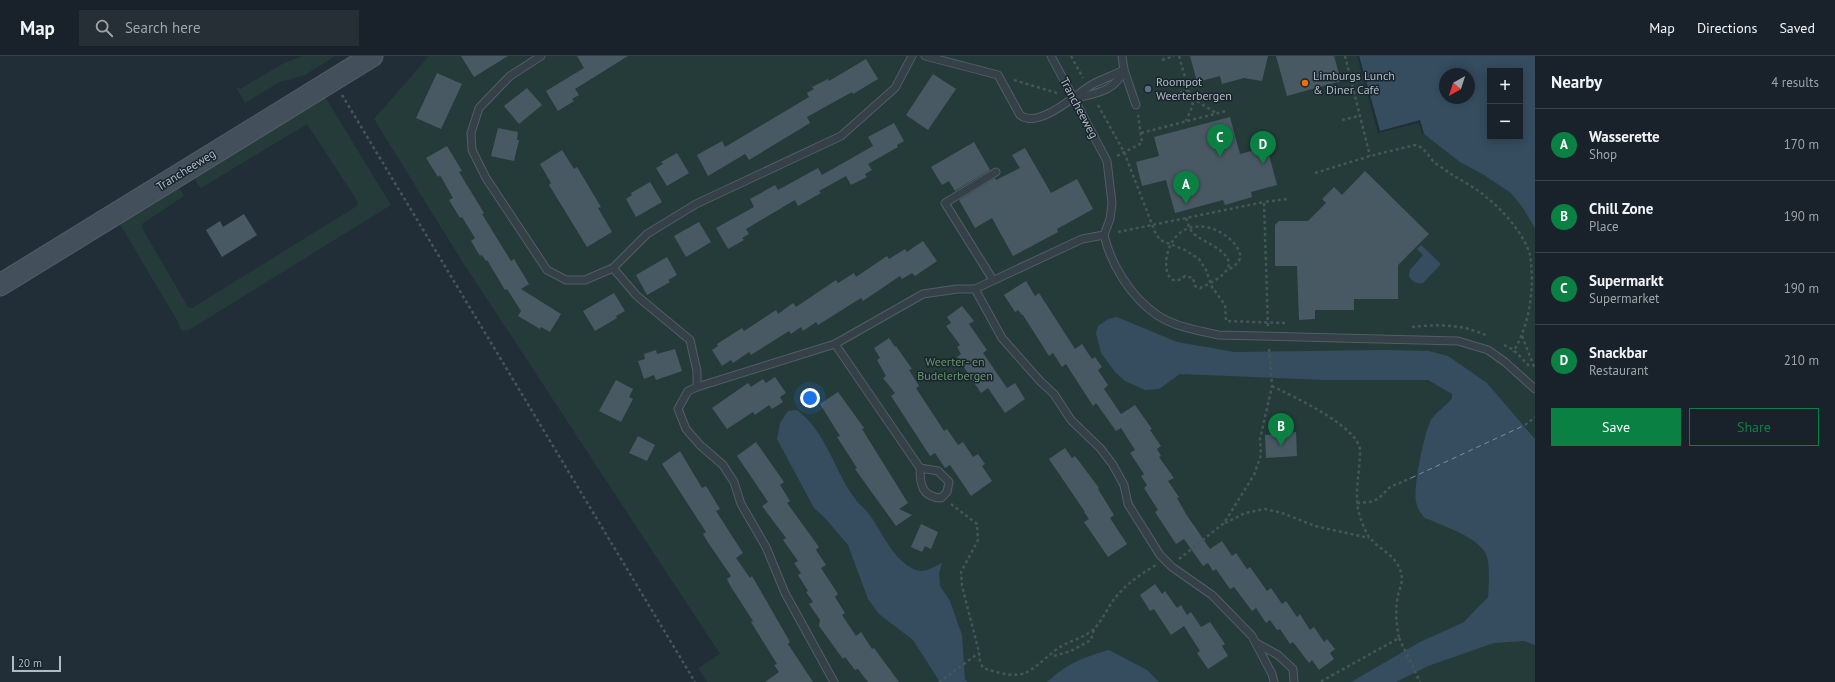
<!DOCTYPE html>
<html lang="en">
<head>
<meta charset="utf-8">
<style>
	body { margin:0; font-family:"PT Sans",sans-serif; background:#262f36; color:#f1f3f6 }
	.controls { position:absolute; right:12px; top:12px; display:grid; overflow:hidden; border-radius:0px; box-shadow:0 2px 10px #0003 }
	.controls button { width:36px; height:36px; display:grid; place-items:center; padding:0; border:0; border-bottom:1px solid #373f47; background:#19222a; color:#f1f3f6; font:20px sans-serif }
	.compass { position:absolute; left:1439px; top:12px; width:36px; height:36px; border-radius:50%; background:#19222a; box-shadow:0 2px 10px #0003; rotate:219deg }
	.scale { position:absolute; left:12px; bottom:10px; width:49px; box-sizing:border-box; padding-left:4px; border:2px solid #afbbc5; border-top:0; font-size:11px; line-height:14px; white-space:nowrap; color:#afbbc5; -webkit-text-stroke:3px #1a242d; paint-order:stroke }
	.you { position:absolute; left:810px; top:342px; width:14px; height:14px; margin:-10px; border:3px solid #fff; border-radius:50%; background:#1a73e8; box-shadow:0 0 0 6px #1a73e833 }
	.badge { display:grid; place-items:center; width:26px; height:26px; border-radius:50%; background:#0b8043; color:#fff; font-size:13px; font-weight:700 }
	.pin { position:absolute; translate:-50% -33px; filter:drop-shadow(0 1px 2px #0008) }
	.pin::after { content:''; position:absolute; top:21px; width:14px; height:12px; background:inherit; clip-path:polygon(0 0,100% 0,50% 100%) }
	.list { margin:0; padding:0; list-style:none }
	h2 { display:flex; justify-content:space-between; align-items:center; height:52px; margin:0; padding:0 16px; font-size:17px }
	h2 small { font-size:13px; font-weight:400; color:#9fa4a8 }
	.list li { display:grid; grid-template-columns:26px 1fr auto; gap:12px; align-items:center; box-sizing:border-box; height:72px; padding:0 16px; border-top:1px solid #373f47 }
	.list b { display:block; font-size:15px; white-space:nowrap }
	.list p { margin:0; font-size:13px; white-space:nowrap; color:#9fa4a8 }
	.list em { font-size:13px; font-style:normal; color:#9fa4a8 }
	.actions { display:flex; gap:8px; padding:12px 16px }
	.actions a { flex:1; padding:9px 0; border:1px solid #0b8043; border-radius:0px; text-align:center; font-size:14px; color:#0b8043 }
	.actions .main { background:#0b8043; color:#fff }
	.icon { flex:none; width:22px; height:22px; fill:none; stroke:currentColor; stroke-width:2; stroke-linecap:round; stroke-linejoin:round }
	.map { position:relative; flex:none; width:1535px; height:626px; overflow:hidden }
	header { display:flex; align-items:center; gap:24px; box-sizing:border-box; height:56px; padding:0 20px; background:#19222a; border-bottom:1px solid #373f47 }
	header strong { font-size:19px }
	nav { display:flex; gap:22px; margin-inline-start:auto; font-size:14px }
	.search { width:280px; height:36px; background:#262f36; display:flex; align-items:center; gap:10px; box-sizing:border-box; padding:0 14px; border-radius:0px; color:#9fa4a8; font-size:15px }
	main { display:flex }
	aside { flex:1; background:#19222a }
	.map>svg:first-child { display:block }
	.green { fill:#243b39; fill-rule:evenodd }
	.water { fill:#354d5f; fill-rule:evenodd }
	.pier { fill:#212e38 }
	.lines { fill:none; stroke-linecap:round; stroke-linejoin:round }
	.ferry { stroke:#7090a8; stroke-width:1; stroke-dasharray:5 4; stroke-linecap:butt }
	.building { fill:#495964 }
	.lane-casing { stroke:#525e66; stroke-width:9 }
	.secondary-casing { stroke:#525e66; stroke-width:23 }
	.path { stroke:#435757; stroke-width:2.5; stroke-dasharray:3 3; stroke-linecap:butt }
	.lane { stroke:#354048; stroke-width:7 }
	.secondary { stroke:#434f5b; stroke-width:21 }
	.food-dot { fill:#e8710a; stroke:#1a242d; stroke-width:1.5 }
	.service-dot { fill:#5c6f8a; stroke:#1a242d; stroke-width:1.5 }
	.labels { text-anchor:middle; stroke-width:3; stroke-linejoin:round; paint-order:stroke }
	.poi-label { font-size:12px; fill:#afbbc5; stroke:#1a242d; text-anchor:start }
	.street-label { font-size:12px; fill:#afbbc5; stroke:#1a242d }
	.park-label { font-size:12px; fill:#67956b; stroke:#1a242d }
</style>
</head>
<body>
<header>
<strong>Map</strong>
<div class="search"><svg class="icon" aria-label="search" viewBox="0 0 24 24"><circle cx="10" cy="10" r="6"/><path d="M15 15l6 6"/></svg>Search here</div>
<nav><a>Map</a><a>Directions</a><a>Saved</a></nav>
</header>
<main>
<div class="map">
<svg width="1535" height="626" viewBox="0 0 1535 626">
	<rect width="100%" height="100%" fill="#212e38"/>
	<!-- green -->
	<g class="green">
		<polygon points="302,0 335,0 305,19 280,26 245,47 236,31 240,33 282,8"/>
		<path d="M429 0H1535V626H707L698 612 720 598 460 202 374 63ZM1490 15H1520V81H1490ZM1445 18H1469V42H1445Z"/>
		<polygon points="322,39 327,44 391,149 189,274 184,275 180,273 178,266 118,165 177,128 184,140 142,168 142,172 188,251 192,252 357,150 358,146 307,68 201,132 197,127 193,117"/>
	</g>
	<!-- water -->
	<g class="water">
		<path d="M1359 0H1535V172L1523 152 1511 137 1484 119 1460 106 1424 78 1420 65 1380 75ZM1490 15H1520V81H1490ZM1445 18H1469V42H1445Z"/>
		<path d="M1421 189 1441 208 1423 227C1416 228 1412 226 1409 220L1410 214 1423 199 1417 193Z"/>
		<path d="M1117 261 1177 286 1235 296 1384 294 1429 295 1448 300 1487 327 1535 383V589L1524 585 1494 587 1428 610 1396 626H1351L1420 586 1464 566 1488 541C1489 531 1490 506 1486 498 1478 481 1441 469 1425 462 1420 457 1418 453 1416 446 1413 433 1424 376 1431 364 1436 356 1446 350 1452 342V338L1428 324H1325L1180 318 1159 333 1145 334 1125 325 1115 316 1101 297 1096 277 1098 270 1108 263Z"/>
		<path d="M797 354C826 376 833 411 853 440 857 447 865 452 869 458 883 477 894 508 919 515 926 516 936 510 942 507L939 517 940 530 950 545 962 579 965 624 968 626H940L913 584 879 558 868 543 848 489 825 462 814 452 777 383 780 367 788 355Z"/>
		<path d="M1109 594 1147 614 1159 626H1047C1067 608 1083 601 1109 594Z"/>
	</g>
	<!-- pier -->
	<polygon class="pier" points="1357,0 1359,0 1380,75 1420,64 1424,78 1422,78 1419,67 1378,77"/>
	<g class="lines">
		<!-- ferry -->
		<polyline class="ferry" points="1411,422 1525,369"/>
	</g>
	<!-- building -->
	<g class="building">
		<polygon points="461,0 508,0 474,21"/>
		<polygon points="577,0 628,0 575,33 579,39 572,43 574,45 558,55 546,35 584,12"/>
		<polygon points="1190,0 1268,0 1262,25 1244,22 1222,28 1220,20 1197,26"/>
		<polygon points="1276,0 1334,0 1341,25 1287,40"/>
		<polygon points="866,3 878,23 853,38 852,36 807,61 810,67 749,104 745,98 708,120 697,99 722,85 725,91 809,41 807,37 814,33 812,31 828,23 829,25"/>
		<polygon points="437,17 462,28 441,73 416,62"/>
		<polygon points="933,18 956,33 928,74 906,59"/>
		<polygon points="527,32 542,49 519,68 504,50"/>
		<polygon points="1230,61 1240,98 1267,91 1277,129 1251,136 1252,141 1225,149 1223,144 1175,157 1166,124 1142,130 1136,106 1159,100 1154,81"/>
		<polygon points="894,67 904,85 897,89 898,91 868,108 872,114 865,118 867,121 851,129 846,120 819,135 821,137 798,150 795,144 746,173 749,178 742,182 744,184 728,193 716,172 754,151 750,143 775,129 778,134 818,112 822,119 873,90 868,81"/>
		<polygon points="498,72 518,76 517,84 519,84 514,105 491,100"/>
		<polygon points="974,86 990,114 955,135 949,125 942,129 931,111"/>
		<polygon points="447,90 462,115 459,116 484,157 482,158 511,205 514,203 529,228 521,233 561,258 550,276 541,271 540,273 518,260 521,255 507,233 505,234 487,204 486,205 482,199 480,200 471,185 475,182 462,161 460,162 449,144 453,142 440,119 438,121 426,102"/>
		<polygon points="1025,92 1051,137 1077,123 1093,153 1057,173 1058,176 1013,200 992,162 975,172 959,144 995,122 996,124 1020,112 1012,99"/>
		<polygon points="562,94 574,113 577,111 601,151 598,152 612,176 587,191 549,129 551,127 540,108"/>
		<polygon points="677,97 689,117 667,130 656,112 663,108 661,106"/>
		<polygon points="1365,115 1429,178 1398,209 1398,243 1354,243 1354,254 1315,254 1315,263 1299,264 1297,210 1275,210 1275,169 1279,165 1308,165 1326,147 1322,143 1334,131 1342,139"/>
		<polygon points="650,126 662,146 636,161 626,143 632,139 631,137"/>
		<polygon points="244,158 257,179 222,201 206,174 220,165 223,171"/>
		<polygon points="699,166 711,186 686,201 674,180"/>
		<polygon points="923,185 937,205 915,220 912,217 902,223 900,220 863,245 861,242 818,269 816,266 803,275 801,271 791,278 789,275 751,299 749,296 733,307 731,304 722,310 712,294 718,290 717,288 742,272 744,275 776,254 778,258 793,247 796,251 836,224 838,227 854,217 856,221 887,200 889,203 905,193 907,196"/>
		<polygon points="667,201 677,219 668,224 670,226 647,239 636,219"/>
		<polygon points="1026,225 1035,240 1039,237 1075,293 1082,288 1092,303 1095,301 1102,311 1098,314 1108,329 1104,333 1121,358 1135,349 1152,373 1150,374 1161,390 1157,393 1161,400 1159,401 1174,422 1168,425 1179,441 1177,442 1186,458 1210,493 1222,485 1232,500 1236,497 1247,513 1250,511 1267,535 1271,532 1282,548 1286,545 1297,561 1300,558 1310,574 1314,571 1324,586 1327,583 1335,593 1330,597 1334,603 1319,614 1312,604 1309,607 1293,586 1290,588 1280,573 1277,574 1270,564 1266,567 1256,552 1252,555 1234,531 1230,533 1216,513 1213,515 1208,507 1203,510 1184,483 1176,488 1155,456 1158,454 1144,432 1147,429 1141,420 1144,418 1130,397 1135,394 1121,372 1116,375 1096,347 1093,350 1066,308 1062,311 1053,297 1049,300 1023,259 1022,259 1018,254 1015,256 1004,239"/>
		<polygon points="614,237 625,255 616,260 617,262 595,275 583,255"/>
		<polygon points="962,250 974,265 969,268 987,294 983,297 1007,332 1015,327 1025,343 1005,357 988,332 981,337 957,301 961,298 957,291 960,289 946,270 951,267 947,261"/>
		<polygon points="889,282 895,291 896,290 912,313 909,314 919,330 916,332 944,375 947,373 958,389 963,386 973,401 978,398 985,408 982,410 992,425 971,440 950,409 945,412 935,397 930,400 891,340 895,337 883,322 886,320 877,304 880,302 874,292"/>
		<polygon points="675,293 682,315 656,324 654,319 644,323 638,305 645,303 644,298 656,294 657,298"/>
		<polygon points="775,321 786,337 780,341 783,346 772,353 769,349 755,359 753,356 727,373 712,352 748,327 751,331 763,323 766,327"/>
		<polygon points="616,324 633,333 629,341 633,343 621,366 599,355"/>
		<polygon points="838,336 864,372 862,373 908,447 899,453 912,459 896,470 855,413 857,412 837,381 840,380 820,348"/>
		<polygon points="1296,376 1297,400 1266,402 1265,379"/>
		<polygon points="638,380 655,389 647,405 629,397"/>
		<polygon points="756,386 784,426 780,429 790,445 787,447 819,491 816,494 826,509 821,512 838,538 835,541 845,557 842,559 856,580 861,576 872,593 874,592 899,626 868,626 858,613 855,614 845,601 843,603 819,570 820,564 809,548 813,546 806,536 808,535 798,519 801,517 794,507 798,505 783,484 786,482 762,450 768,446 737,400"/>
		<polygon points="1065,392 1072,402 1075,400 1099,432 1098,433 1114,459 1110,462 1127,488 1108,501 1084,466 1089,463 1084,456 1085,456 1049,403"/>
		<polygon points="680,395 702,432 706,430 720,453 716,455 743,497 736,502 750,522 752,520 790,586 788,588 813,626 765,626 779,616 774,609 777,608 751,566 753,565 731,531 727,523 731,520 707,485 703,478 706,476 662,408"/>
		<polygon points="921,468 938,476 931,493 925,490 922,496 911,491"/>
		<polygon points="1155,528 1162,538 1165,535 1177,552 1181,549 1187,559 1191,556 1201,571 1210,566 1225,588 1222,590 1228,600 1208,613 1197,597 1200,595 1184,570 1171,579 1154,553 1150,555 1140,539"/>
	</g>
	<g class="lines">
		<defs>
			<g id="lane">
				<polyline points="541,0 510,20 479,52 471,77 472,94 486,122 547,214 566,224 585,224 613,212 647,178 696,148 841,80 895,32 912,0"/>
				<path d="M925 0 998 19 1020 59C1039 74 1077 37 1093 28 1103 23 1114 19 1124 14"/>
				<polyline points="1051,0 1107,105 1112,147 1110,163 1104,179 1082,183 975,233 1002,282 1040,325 1054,338 1071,364 1101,393 1113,409 1124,429 1128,448 1160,499 1172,511 1212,539 1252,580 1272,618 1274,626"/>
				<polyline points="1122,0 1124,14 1136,49"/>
				<path d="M1077 42C1097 37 1115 35 1124 14"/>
				<path d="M1104 179C1111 209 1131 241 1157 259 1175 271 1197 274 1218 279L1458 285 1488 294 1505 306 1535 333"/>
				<polyline points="613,212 637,240 690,284 697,315 697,331 688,335 678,353 686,373 700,389 723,409 734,426 741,448 766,491 785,537 834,626"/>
				<polyline points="993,224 945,147 996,116"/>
				<polyline points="835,288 923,238 957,233 975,233"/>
				<path d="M697 331 835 288 920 412C920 429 922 441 941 442L947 436 949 426 938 415 920 412"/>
				<polyline points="1256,587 1278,599 1293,613 1294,626"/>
			</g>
			<polyline id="secondary" points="0,229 372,0"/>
		</defs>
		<!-- lane casing -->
		<use href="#lane" class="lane-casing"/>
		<!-- secondary casing -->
		<use href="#secondary" class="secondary-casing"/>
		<!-- path -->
		<g class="path">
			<polyline points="1071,0 1083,22"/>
			<polyline points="1179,0 1193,49 1186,65"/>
			<polyline points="1345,0 1370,100"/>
			<polyline points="1162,4 1174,0"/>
			<polyline points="1014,24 1057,37"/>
			<polyline points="1174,38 1189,34"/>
			<polyline points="342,39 695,626"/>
			<polyline points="1192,42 1216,57"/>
			<polyline points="1098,49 1124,96 1155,176 1160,184 1185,194 1199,203 1206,214 1212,231 1225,249 1226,265 1285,267"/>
			<polyline points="1342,64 1359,60"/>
			<polyline points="1141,77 1226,55"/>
			<polyline points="1117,100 1142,87 1138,59"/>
			<path d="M1315 117 1370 100 1415 89C1424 91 1427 98 1433 105 1437 109 1443 112 1448 116 1460 124 1475 131 1486 141 1503 154 1524 178 1530 199 1535 230 1530 269 1513 296"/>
			<path d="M1186 162C1188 167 1189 172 1192 176 1201 185 1214 188 1223 197 1241 213 1213 226 1200 232L1195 230 1193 222 1185 220C1158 244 1156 163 1206 171 1218 173 1232 182 1238 193 1244 204 1236 209 1228 214"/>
			<polyline points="1118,176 1264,146"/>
			<polyline points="1268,270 1264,146 1287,143"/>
			<path d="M1412 271C1437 268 1464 268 1487 280"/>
			<polyline points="1522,280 1535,313"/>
			<polyline points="1504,289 1514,294 1529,310"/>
			<path d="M1272 330C1292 340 1360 371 1360 395 1360 418 1353 439 1360 461 1363 468 1366 479 1371 483 1379 493 1393 498 1399 511 1406 526 1398 532 1397 546 1395 558 1397 570 1399 582L1320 626"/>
			<polyline points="1525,369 1535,361"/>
			<polyline points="1357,447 1370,446 1378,443 1390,431 1411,422"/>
			<path d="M951 448 977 468 978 484 961 516 962 530 979 596 980 605 983 612C1027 626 1025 618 1057 593 1068 585 1085 582 1095 572 1103 563 1108 551 1115 542 1126 528 1141 518 1156 509"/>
			<polyline points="1225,467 1245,457 1265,453 1282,457 1315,470 1369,482"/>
			<polyline points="1179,503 1224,467 1254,419 1261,399 1260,383 1272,330 1269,291"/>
			<polyline points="1399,582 1420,626"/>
			<polyline points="1054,600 1071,595 1091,584 1094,573"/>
			<polyline points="939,626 979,597"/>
		</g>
		<!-- lane -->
		<use href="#lane" class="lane"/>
		<!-- secondary -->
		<use href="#secondary" class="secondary"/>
	</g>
	<!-- markers -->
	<circle class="food-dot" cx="1305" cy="27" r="4"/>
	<circle class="service-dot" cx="1148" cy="33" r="4"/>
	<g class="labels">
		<!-- poi labels -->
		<g class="poi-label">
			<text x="1313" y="24">Limburgs Lunch<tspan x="1313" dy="14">&amp; Diner Café</tspan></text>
			<text x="1156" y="30">Roompot<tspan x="1156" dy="14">Weerterbergen</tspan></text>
		</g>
		<!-- street labels -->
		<g class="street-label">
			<text transform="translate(1079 52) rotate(62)" y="4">Trancheeweg</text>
			<text transform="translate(186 114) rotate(-32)" y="4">Trancheeweg</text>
		</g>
		<!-- park labels -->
		<g class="park-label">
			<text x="955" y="310">Weerter- en<tspan x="955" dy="14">Budelerbergen</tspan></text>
		</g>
	</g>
</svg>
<div class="controls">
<button>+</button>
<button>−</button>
</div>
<svg class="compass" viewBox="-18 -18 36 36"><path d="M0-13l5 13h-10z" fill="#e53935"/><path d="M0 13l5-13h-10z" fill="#9fa4a8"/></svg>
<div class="scale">20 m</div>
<div class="you"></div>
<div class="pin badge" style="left:1186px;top:148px">A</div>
<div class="pin badge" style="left:1281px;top:390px">B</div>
<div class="pin badge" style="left:1220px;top:101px">C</div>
<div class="pin badge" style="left:1263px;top:108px">D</div>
</div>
<aside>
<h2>Nearby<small>4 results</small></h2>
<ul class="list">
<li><span class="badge">A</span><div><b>Wasserette</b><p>Shop</p></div><em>170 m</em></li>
<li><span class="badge">B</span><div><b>Chill Zone</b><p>Place</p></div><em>190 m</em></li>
<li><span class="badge">C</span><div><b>Supermarkt</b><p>Supermarket</p></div><em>190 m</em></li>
<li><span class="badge">D</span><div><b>Snackbar</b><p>Restaurant</p></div><em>210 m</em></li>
</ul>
<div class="actions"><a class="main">Save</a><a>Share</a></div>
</aside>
</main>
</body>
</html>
